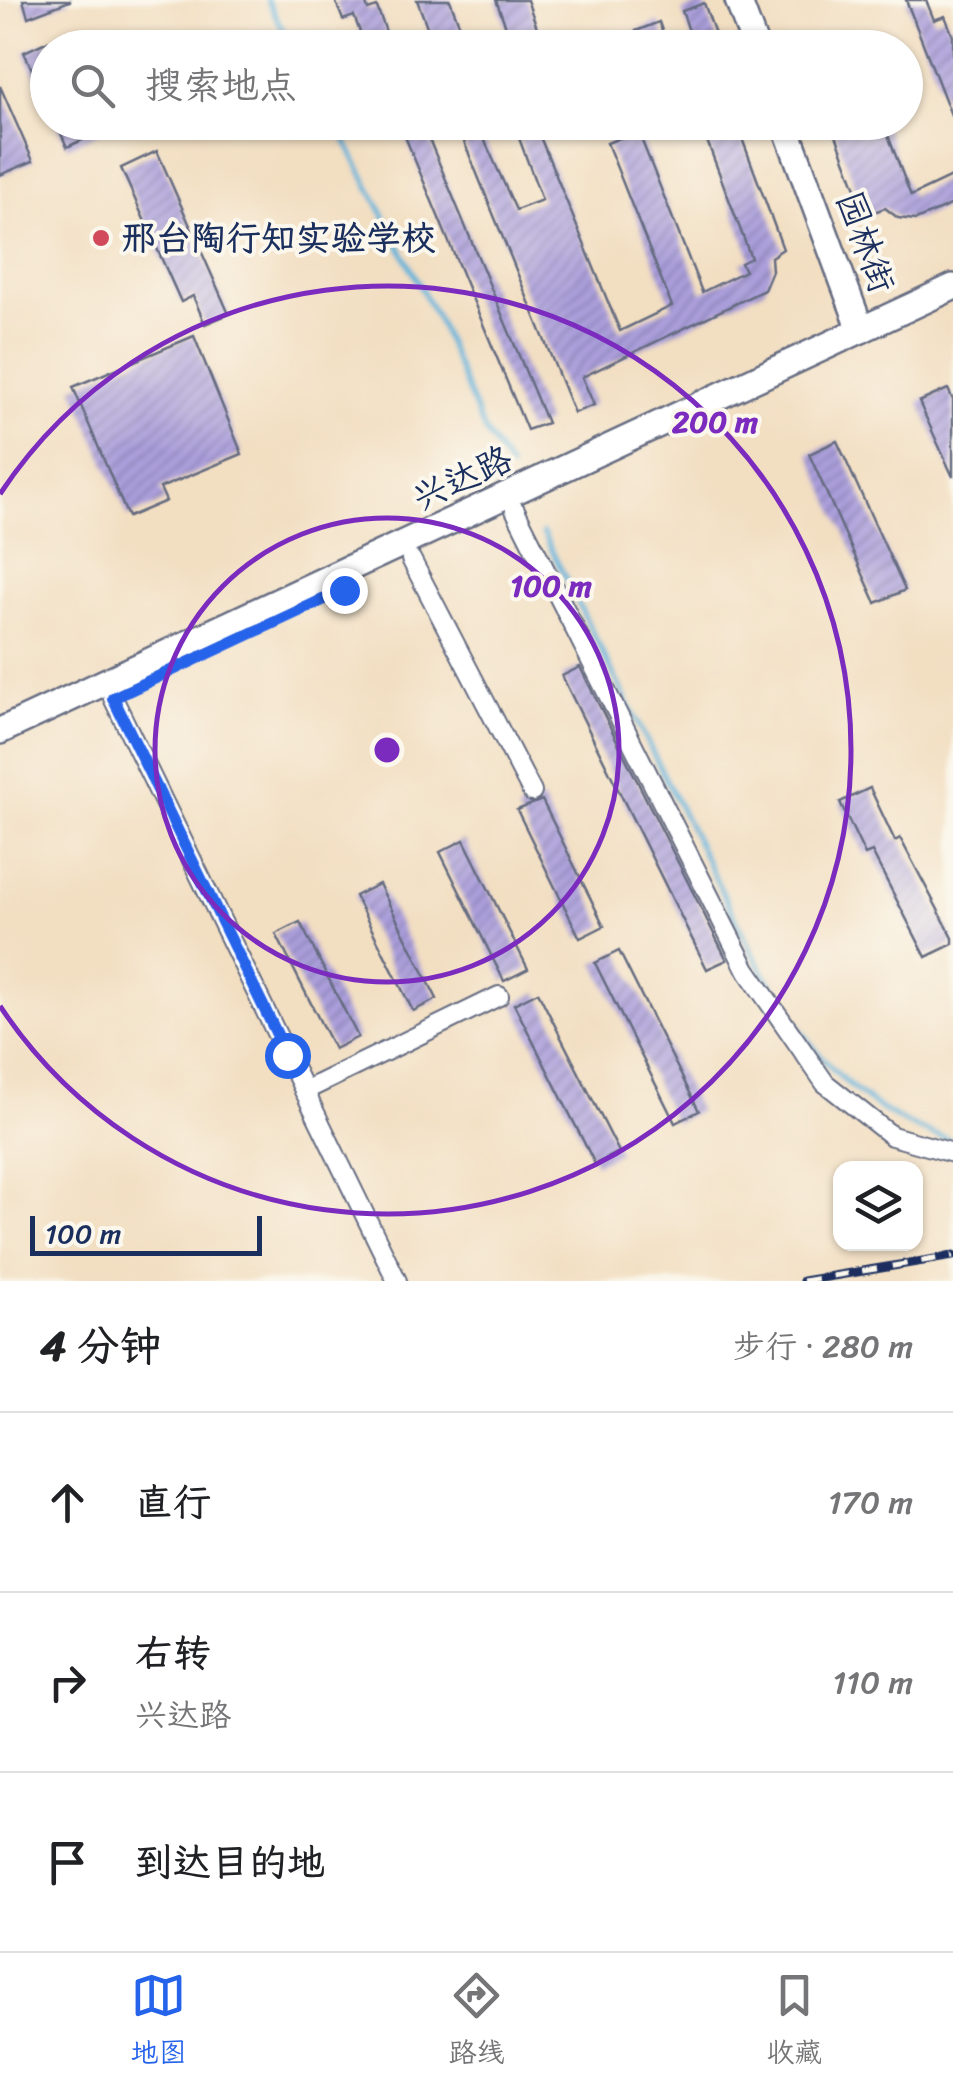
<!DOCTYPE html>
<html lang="zh">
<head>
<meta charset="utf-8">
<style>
	body { margin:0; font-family:Sriracha,"LXGW WenKai TC",sans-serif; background:#f2f2f2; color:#202124 }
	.controls { position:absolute; right:30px; bottom:30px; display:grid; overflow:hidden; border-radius:20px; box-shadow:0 2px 8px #0004 }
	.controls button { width:90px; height:90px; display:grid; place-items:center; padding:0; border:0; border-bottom:2px solid #e0e0e0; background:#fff; color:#202124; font:50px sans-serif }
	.scale { position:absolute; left:30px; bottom:25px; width:232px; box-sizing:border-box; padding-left:10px; border:5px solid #1b2f5e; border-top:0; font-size:28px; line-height:35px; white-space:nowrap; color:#1b2f5e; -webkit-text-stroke:8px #fbf7ec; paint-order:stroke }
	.stop { position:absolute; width:30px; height:30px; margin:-22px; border:8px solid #2563eb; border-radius:50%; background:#fff }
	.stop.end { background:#2563eb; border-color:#fff; box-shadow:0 2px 10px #0008 }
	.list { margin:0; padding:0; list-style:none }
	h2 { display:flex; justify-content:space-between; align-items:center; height:130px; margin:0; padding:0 40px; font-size:42px }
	h2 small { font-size:32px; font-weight:400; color:#757577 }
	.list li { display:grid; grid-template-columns:65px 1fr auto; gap:30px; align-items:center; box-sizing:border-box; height:180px; padding:0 40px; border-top:2px solid #e0e0e0 }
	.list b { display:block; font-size:38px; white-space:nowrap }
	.list p { margin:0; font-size:32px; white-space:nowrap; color:#757577 }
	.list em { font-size:32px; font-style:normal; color:#757577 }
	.icon { flex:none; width:55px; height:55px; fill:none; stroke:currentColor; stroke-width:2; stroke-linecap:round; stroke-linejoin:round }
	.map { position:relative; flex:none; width:953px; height:1281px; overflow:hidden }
	.search { position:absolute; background:#fff; box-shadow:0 2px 8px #0004; left:30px; right:30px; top:30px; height:110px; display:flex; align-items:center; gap:25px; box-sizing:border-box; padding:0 35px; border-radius:55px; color:#757577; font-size:38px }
	.sheet { height:670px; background:#fff }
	nav { display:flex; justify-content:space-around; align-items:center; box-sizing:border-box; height:140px; border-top:2px solid #e0e0e0; background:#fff; font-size:28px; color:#757577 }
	nav a { display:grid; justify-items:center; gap:5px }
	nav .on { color:#2563eb }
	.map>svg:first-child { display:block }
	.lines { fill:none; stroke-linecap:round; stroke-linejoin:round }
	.stream { stroke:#5eb2da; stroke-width:5 }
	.building { fill:url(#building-hatch) }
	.street-casing { stroke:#666c81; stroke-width:22 }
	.secondary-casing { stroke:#666c81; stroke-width:30 }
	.street { stroke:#fff; stroke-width:18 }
	.secondary { stroke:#fff; stroke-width:25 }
	.rail-casing { stroke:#1b2f5e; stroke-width:9 }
	.rail { stroke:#fbf7ec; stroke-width:5; stroke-dasharray:15; stroke-linecap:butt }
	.route { stroke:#2563eb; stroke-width:12 }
	.ring { fill:none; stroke:#7b2cbf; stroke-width:5 }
	.poi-dot { fill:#d1495b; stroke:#fbf7ec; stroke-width:4 }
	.labels { text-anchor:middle; stroke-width:8; stroke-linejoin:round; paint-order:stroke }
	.poi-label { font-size:35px; font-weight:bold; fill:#1b2f5e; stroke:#fbf7ec; text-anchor:start }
	.street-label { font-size:35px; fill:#1b2f5e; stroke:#fbf7ec }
	.centre { fill:#7b2cbf; stroke:#fbf7ec; stroke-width:5 }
	.ring-label { font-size:30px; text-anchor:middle; font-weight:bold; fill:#7b2cbf; stroke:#fbf7ec; stroke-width:8; stroke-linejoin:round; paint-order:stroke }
</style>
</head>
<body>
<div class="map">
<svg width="953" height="1281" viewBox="0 0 953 1281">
	<defs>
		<pattern id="building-hatch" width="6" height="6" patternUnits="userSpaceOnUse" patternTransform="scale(2.5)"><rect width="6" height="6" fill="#ab9fdb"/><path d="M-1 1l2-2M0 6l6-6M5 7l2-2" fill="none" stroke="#8a82b5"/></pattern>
	</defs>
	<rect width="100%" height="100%" fill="#fbf7ec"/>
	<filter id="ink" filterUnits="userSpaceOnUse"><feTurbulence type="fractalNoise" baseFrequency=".01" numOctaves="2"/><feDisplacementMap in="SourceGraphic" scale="20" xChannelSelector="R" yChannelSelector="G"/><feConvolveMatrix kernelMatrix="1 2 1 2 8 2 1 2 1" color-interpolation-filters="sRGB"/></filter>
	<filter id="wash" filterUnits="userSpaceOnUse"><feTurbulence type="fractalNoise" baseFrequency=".0048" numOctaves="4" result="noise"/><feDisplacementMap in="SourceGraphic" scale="40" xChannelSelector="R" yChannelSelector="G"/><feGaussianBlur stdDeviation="2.25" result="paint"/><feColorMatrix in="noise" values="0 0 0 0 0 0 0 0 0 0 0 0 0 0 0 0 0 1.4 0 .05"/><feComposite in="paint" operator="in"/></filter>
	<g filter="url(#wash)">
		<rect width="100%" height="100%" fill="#f2dec1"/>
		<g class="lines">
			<!-- stream -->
			<g class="stream">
				<polyline points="267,0 293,48"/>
				<polyline points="336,122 440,325 484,430 510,468"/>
				<path d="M543 533 752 952C806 1044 846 1109 953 1141"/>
			</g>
		</g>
		<g id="blocks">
			<!-- building -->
			<g class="building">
				<polygon points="23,0 70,0 70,1 28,17"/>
				<polygon points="335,0 365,0 368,10 377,7 392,48 366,48 354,16 343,20"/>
				<polygon points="417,0 450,0 468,48 435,48"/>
				<polygon points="496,0 527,0 539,33 512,43"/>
				<polygon points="906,0 926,0 934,20 945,16 953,36 953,120"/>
				<polygon points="704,3 720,48 695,48 682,11"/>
				<polygon points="659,22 668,48 642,48 636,31"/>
				<polygon points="48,41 48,104 24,52"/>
				<polygon points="0,86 33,161 0,175"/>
				<polygon points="56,122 122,122 67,147"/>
				<polygon points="399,122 422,122 547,423 527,430"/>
				<polygon points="456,122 475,122 479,128 516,210 542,200 513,122 536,127 620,331 672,306 607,143 638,131 702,292 745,271 741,263 751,258 700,122 736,122 783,249 771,257 772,271 764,290 582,377 594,405 574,413"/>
				<polygon points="831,122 883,122 911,196 953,176 953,204 916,220 898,218 885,208 866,215"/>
				<polygon points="157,151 229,314 205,324 193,296 181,302 121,168"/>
				<polygon points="194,336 242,454 160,488 166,501 128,517 73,387"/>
				<polygon points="948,389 953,400 953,477 919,402"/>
				<polygon points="837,441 905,590 876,603 809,454"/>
				<polygon points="580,667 727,960 707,969 562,676"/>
				<polygon points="870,788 895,841 900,838 953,938 953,944 926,957 872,852 865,855 840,802"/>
				<polygon points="542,800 604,926 580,938 517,810"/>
				<polygon points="464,840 528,969 504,981 440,852"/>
				<polygon points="379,884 437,999 413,1011 355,896"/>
				<polygon points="300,922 358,1037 334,1049 276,934"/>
				<polygon points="619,951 699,1111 675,1123 595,963"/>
				<polygon points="538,992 619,1152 595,1164 514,1004"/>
			</g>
		</g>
	</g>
	<g filter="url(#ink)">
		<use href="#blocks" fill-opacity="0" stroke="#666c81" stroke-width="2.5"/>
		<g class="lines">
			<defs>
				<g id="street">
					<polyline points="515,510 746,969 825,1083 892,1136 953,1153"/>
					<polyline points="411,559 532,792"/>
					<polyline points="113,698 397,1281"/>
					<polyline points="304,1091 499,996"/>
				</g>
				<g id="secondary">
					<polyline points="738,0 756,48"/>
					<polyline points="784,122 861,330"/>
					<polyline points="0,731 953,287"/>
				</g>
			</defs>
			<!-- street casing -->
			<use href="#street" class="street-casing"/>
			<!-- secondary casing -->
			<use href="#secondary" class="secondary-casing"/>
			<!-- street -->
			<use href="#street" class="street"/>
			<!-- secondary -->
			<use href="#secondary" class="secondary"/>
			<defs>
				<polyline id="rail" points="803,1281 953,1256"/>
			</defs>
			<!-- rail casing -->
			<use href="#rail" class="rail-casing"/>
			<!-- rail -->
			<use href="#rail" class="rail"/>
		</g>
	</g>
	<g class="lines" filter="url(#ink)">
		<!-- route -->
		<polyline class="route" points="287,1055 113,698 344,590"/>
	</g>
	<!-- distance rings -->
	<g class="ring">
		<circle cx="387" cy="750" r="232"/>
		<path d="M0 494A464 464 0 1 1 0 1006"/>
	</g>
	<!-- markers -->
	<circle class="poi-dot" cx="101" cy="238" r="10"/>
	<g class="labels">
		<!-- poi labels -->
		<g class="poi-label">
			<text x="121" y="250">邢台陶行知实验学校</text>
		</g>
		<!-- street labels -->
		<g class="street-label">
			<text transform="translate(866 242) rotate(70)" y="12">园林街</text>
			<text transform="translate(462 478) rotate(-25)" y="12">兴达路</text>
		</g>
	</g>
	<circle cx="387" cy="750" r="15" class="centre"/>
	<g class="ring-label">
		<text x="715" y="432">200 m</text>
		<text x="551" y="596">100 m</text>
	</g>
</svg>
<div class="controls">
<button><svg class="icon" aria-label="layers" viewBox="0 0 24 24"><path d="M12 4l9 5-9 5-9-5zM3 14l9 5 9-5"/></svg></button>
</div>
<div class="scale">100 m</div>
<div class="stop" style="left:287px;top:1055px"></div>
<div class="stop end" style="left:344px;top:590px"></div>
<div class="search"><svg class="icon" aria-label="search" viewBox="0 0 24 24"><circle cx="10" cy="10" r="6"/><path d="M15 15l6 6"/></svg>搜索地点</div>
</div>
<section class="sheet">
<h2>4 分钟<small>步行 · 280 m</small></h2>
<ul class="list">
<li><svg class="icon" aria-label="ahead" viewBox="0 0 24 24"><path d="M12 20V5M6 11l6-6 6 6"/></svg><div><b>直行</b></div><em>170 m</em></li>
<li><svg class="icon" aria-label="right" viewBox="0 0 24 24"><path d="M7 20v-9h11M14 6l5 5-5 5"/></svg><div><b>右转</b><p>兴达路</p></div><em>110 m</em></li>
<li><svg class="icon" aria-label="arrive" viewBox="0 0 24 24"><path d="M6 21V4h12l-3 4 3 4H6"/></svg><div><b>到达目的地</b></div></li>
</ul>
</section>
<nav>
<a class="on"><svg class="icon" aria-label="map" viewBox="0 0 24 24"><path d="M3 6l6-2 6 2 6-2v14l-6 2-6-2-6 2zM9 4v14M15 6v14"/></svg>地图</a>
<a><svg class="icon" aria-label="directions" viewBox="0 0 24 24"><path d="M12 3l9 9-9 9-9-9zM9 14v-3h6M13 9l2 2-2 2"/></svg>路线</a>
<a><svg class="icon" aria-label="saved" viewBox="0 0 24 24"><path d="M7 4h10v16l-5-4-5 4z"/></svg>收藏</a>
</nav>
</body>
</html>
